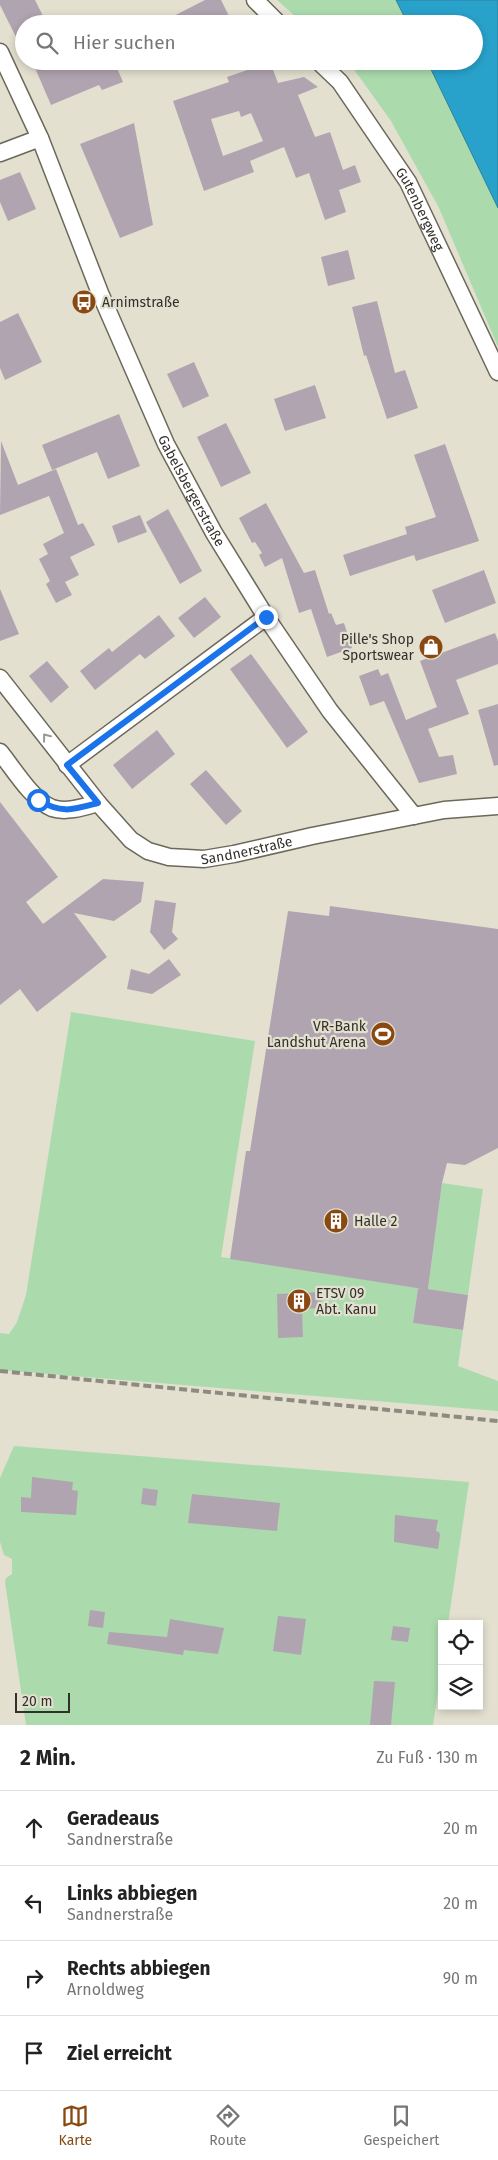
<!DOCTYPE html>
<html lang="de">
<head>
<meta charset="utf-8">
<style>
	body { margin:0; font-family:"Fira Sans",sans-serif; background:#f6f6f6; color:#222 }
	.controls { position:absolute; right:15px; bottom:15px; display:grid; overflow:hidden; border-radius:0px; box-shadow:0 2px 8px #0003 }
	.controls button { width:45px; height:45px; display:grid; place-items:center; padding:0; border:0; border-bottom:1px solid #e0e0e0; background:#fff; color:#222; font:25px sans-serif }
	.scale { position:absolute; left:15px; bottom:12px; width:55px; box-sizing:border-box; padding-left:5px; border:2px solid #32302a; border-top:0; font-size:14px; line-height:18px; white-space:nowrap; color:#32302a; -webkit-text-stroke:4px #e3e0d0; paint-order:stroke }
	.stop { position:absolute; width:15px; height:15px; margin:-11px; border:4px solid #1a73e8; border-radius:50%; background:#fff }
	.stop.end { background:#1a73e8; border-color:#fff; box-shadow:0 1px 5px #0008 }
	.list { margin:0; padding:0; list-style:none }
	h2 { display:flex; justify-content:space-between; align-items:center; height:65px; margin:0; padding:0 20px; font-size:21px }
	h2 small { font-size:16px; font-weight:400; color:#767676 }
	.list li { display:grid; grid-template-columns:32px 1fr auto; gap:15px; align-items:center; box-sizing:border-box; height:75px; padding:0 20px; border-top:1px solid #e0e0e0 }
	.list b { display:block; font-size:19px; white-space:nowrap }
	.list p { margin:0; font-size:16px; white-space:nowrap; color:#767676 }
	.list em { font-size:16px; font-style:normal; color:#767676 }
	.icon { flex:none; width:28px; height:28px; fill:none; stroke:currentColor; stroke-width:2; stroke-linecap:round; stroke-linejoin:round }
	.map { position:relative; flex:none; width:498px; height:1725px; overflow:hidden }
	.search { position:absolute; background:#fff; box-shadow:0 2px 8px #0003; left:15px; right:15px; top:15px; height:55px; display:flex; align-items:center; gap:12px; box-sizing:border-box; padding:0 18px; border-radius:28px; color:#767676; font-size:19px }
	.sheet { height:365px; background:#fff }
	nav { display:flex; justify-content:space-around; align-items:center; box-sizing:border-box; height:70px; border-top:1px solid #e0e0e0; background:#fff; font-size:14px; color:#767676 }
	nav a { display:grid; justify-items:center; gap:2px }
	nav .on { color:#894911 }
	.map>svg:first-child { display:block }
	.green { fill:#abdbad }
	.water { fill:#29a2cb; stroke:#2c809b }
	.building { fill:#b0a4b1; fill-rule:evenodd }
	.lines { fill:none; stroke-linecap:round; stroke-linejoin:round }
	.street-casing { stroke:#6c685a; stroke-width:19 }
	.street { stroke:#fff; stroke-width:16 }
	.rail { stroke:#8d8b80; stroke-width:4; stroke-dasharray:8 4; stroke-linecap:butt }
	.oneway { stroke:#989894 }
	.route { stroke:#1a73e8; stroke-width:6 }
	.labels { text-anchor:middle; stroke-width:4.5; stroke-linejoin:round; paint-order:stroke }
	.street-label { font-size:14px; fill:#32302a; stroke:#e3e0d0 }
	.poi-label { font-size:14px; fill:#32302a; stroke:#e3e0d0; text-anchor:start }
</style>
</head>
<body>
<div class="map">
<svg width="498" height="1725" viewBox="0 0 498 1725">
	<rect width="100%" height="100%" fill="#e3e0d0"/>
	<!-- green -->
	<g class="green">
		<polygon points="277,0 396,0 408,24 304,24"/>
		<polygon points="346,61 427,61 498,208 498,347 439,208 391,121 353,68"/>
		<polygon points="71,1012 255,1041 221,1257 418,1288 413,1323 463,1330 458,1366 498,1381 498,1411 0,1370 0,1333 9,1334 17,1322 26,1295"/>
		<polygon points="442,1183 483,1189 468,1295 428,1289"/>
		<polygon points="14,1446 469,1482 448,1624 442,1624 442,1664 433,1725 26,1725 5,1582 6,1578 12,1574 12,1559 4,1555 0,1542 0,1478"/>
	</g>
	<!-- water -->
	<polygon class="water" points="396,0 498,0 498,208 427,61 474,61 474,24 408,24"/>
	<!-- building -->
	<g class="building">
		<polygon points="0,0 35,0 47,24 24,24 24,53 0,5"/>
		<polygon points="205,0 221,0 233,24 158,24"/>
		<polygon points="32,61 114,61 123,82 102,90 99,85 51,105"/>
		<path d="M270 62 278 83 304 77 318 87 298 95 315 137 330 132 343 170 355 165 361 182 339 190 346 212 325 220 309 173 296 178 284 147 250 161 254 172 204 191 173 101 229 82 227 77ZM239 111 241 117 251 113 263 141 223 156 211 119Z"/>
		<polygon points="134,123 153,225 120,238 80,144"/>
		<polygon points="20,172 36,209 8,221 0,202 0,180"/>
		<polygon points="348,250 355,279 328,286 321,257"/>
		<polygon points="377,301 395,373 405,370 418,408 387,419 366,355 364,356 352,307"/>
		<polygon points="18,313 42,362 5,380 0,368 0,322"/>
		<polygon points="194,362 209,396 183,408 167,374"/>
		<polygon points="315,385 326,418 285,431 274,399"/>
		<polygon points="119,414 140,466 108,479 97,452 52,470 42,445"/>
		<polygon points="226,423 251,473 221,487 197,437"/>
		<polygon points="1,441 18,485 56,469 78,525 83,523 95,545 70,557 79,575 65,582 72,595 56,603 46,584 50,581 39,559 48,554 43,544 64,533 49,496 0,515"/>
		<polygon points="445,444 479,541 416,561 414,555 350,576 343,555 407,534 405,527 436,517 414,455"/>
		<polygon points="266,503 304,573 315,570 329,614 331,613 336,625 344,623 352,648 327,657 311,609 299,613 282,558 265,567 259,555 262,553 255,542 252,543 239,518"/>
		<polygon points="168,509 202,571 180,584 146,522"/>
		<polygon points="140,515 147,532 118,543 112,526"/>
		<polygon points="484,570 496,603 445,623 432,590"/>
		<polygon points="0,589 19,634 0,641"/>
		<polygon points="205,597 221,617 194,638 178,618"/>
		<polygon points="159,615 175,636 145,659 140,654 95,690 80,671 109,648 112,652"/>
		<polygon points="495,633 498,641 498,664 456,680 469,714 428,729 439,757 453,755 457,774 419,783 384,701 370,706 359,676 378,669 381,676 388,673 406,720 437,707 420,661"/>
		<polygon points="251,654 308,732 287,748 230,669"/>
		<polygon points="47,661 69,687 51,703 29,676"/>
		<polygon points="498,704 498,765 494,766 478,710"/>
		<polygon points="157,730 175,754 132,789 113,765"/>
		<polygon points="206,770 242,811 226,825 190,784"/>
		<polygon points="0,802 58,877 26,902 43,924 103,879 144,882 141,902 114,921 74,913 107,957 37,1012 20,989 0,1005"/>
		<polygon points="155,900 176,903 172,932 178,939 164,950 150,932"/>
		<polygon points="330,906 498,929 498,1148 465,1165 447,1163 442,1183 428,1289 468,1295 463,1330 413,1323 418,1288 423,1289 230,1259 246,1151 250,1151 288,911 329,916"/>
		<polygon points="169,959 181,975 152,994 127,989 131,969 149,974"/>
		<polygon points="321,1292 322,1308 302,1309 303,1337 278,1338 277,1294"/>
		<polygon points="32,1477 73,1482 72,1490 78,1491 76,1515 21,1512 21,1497 31,1498"/>
		<polygon points="143,1488 158,1490 156,1506 141,1504"/>
		<polygon points="192,1494 280,1503 277,1531 188,1523"/>
		<polygon points="395,1515 438,1520 436,1531 439,1532 440,1535 438,1549 394,1542"/>
		<polygon points="90,1610 105,1612 103,1628 88,1626"/>
		<polygon points="278,1616 306,1619 301,1655 273,1651"/>
		<polygon points="170,1619 224,1628 218,1654 184,1650 183,1655 107,1644 109,1632 167,1637"/>
		<polygon points="393,1626 410,1628 408,1642 391,1640"/>
		<polygon points="374,1681 395,1682 391,1725 370,1725"/>
	</g>
	<g class="lines">
		<defs>
			<g id="street">
				<polyline points="255,0 279,24"/>
				<path id="s1" d="M0 52 40 138 100 293 166 444 214 533 266 617 330 711 414 816"/>
				<path id="s2" d="M318 61 340 82 408 182 498 372"/>
				<polyline points="0,153 40,138"/>
				<path id="s3" d="M0 678 98 803 131 840 148 851 169 857 204 859 234 854 312 836 444 810 498 806"/>
				<path d="M0 752C13 768 32 800 52 808 66 813 84 807 98 803"/>
				<polyline points="67,765 266,617"/>
			</g>
		</defs>
		<!-- street casing -->
		<use href="#street" class="street-casing"/>
		<!-- street -->
		<use href="#street" class="street"/>
		<!-- rail -->
		<polyline class="rail" points="0,1371 498,1421"/>
	</g>
	<!-- one-way arrows -->
	<defs><path id="oneway-chevron" d="M-2-3.5L2.5 0L-2 3.5" fill="none" stroke-width="1.6" stroke-linecap="round" stroke-linejoin="round" transform="scale(1.25)"/></defs>
	<use class="oneway" href="#oneway-chevron" transform="translate(46 737) rotate(-128)"/>
	<g class="lines">
		<!-- route -->
		<path class="route" d="M38 800C62 814 72 810 98 803L67 765 266 617"/>
	</g>
	<!-- icons -->
	<defs>
		<symbol id="bus-disc" viewBox="-11 -11 22 22"><circle r="9.5" fill="#894911" stroke="#e3e0d0"/><path d="M-5-6H5V4H4V6H2V4H-2V6H-4V4H-5ZM-3.5-4V0h7V-4ZM-3.5 1.2v1.5H-2V1.2ZM2 1.2v1.5H3.5V1.2Z" fill="#fff"/></symbol>
		<symbol id="shop-disc" viewBox="-11 -11 22 22"><circle r="9.5" fill="#894911" stroke="#e3e0d0"/><path d="M-5-2.5h2.3a2.7 3.5 0 0 1 5.4 0H5L5.5 6h-11ZM-1.5-2.5h3a1.5 2.3 0 0 0-3 0Z" fill="#fff"/></symbol>
		<symbol id="stadium-disc" viewBox="-11 -11 22 22"><circle r="9.5" fill="#894911" stroke="#e3e0d0"/><path d="M0-5a6.5 5 0 1 0 0 10a6.5 5 0 1 0 0-10ZM-3.5-1.8h7v3.6h-7Z" fill="#fff"/></symbol>
		<symbol id="building-disc" viewBox="-11 -11 22 22"><circle r="9.5" fill="#894911" stroke="#e3e0d0"/><path d="M-4-6H4V6H1V3H-1V6H-4ZM-2.5-4.3h1.7v1.8h-1.7ZM.8-4.3h1.7v1.8H.8ZM-2.5-1h1.7V.8h-1.7ZM.8-1h1.7V.8H.8Z" fill="#fff"/></symbol>
	</defs>
	<g fill-rule="evenodd">
		<use href="#bus-disc" x="70" y="288" width="28" height="28"/>
		<use href="#shop-disc" x="417" y="633" width="28" height="28"/>
		<use href="#stadium-disc" x="369" y="1020" width="28" height="28"/>
		<use href="#building-disc" x="322" y="1207" width="28" height="28"/>
		<use href="#building-disc" x="285" y="1287" width="28" height="28"/>
	</g>
	<g class="labels">
		<!-- street labels -->
		<g class="street-label">
			<text dy="5" stroke="none"><textPath href="#s2" startOffset="181">Gutenbergweg</textPath></text>
			<text dy="5" stroke="none"><textPath href="#s1" startOffset="479">Gabelsbergerstraße</textPath></text>
			<text dy="5" stroke="none"><textPath href="#s3" startOffset="329">Sandnerstraße</textPath></text>
		</g>
		<!-- poi labels -->
		<g class="poi-label">
			<text x="102" y="307">Arnimstraße</text>
			<text x="414" y="644" text-anchor="end">Pille's Shop<tspan x="414" dy="16">Sportswear</tspan></text>
			<text x="366" y="1031" text-anchor="end">VR-Bank<tspan x="366" dy="16">Landshut Arena</tspan></text>
			<text x="354" y="1226">Halle 2</text>
			<text x="316" y="1298">ETSV 09<tspan x="316" dy="16">Abt. Kanu</tspan></text>
		</g>
	</g>
</svg>
<div class="controls">
<button><svg class="icon" aria-label="locate" viewBox="0 0 24 24"><circle cx="12" cy="12" r="6"/><path d="M12 2v4M12 18v4M2 12h4M18 12h4"/></svg></button>
<button><svg class="icon" aria-label="layers" viewBox="0 0 24 24"><path d="M12 4l9 5-9 5-9-5zM3 14l9 5 9-5"/></svg></button>
</div>
<div class="scale">20 m</div>
<div class="stop" style="left:38px;top:800px"></div>
<div class="stop end" style="left:266px;top:617px"></div>
<div class="search"><svg class="icon" aria-label="search" viewBox="0 0 24 24"><circle cx="10" cy="10" r="6"/><path d="M15 15l6 6"/></svg>Hier suchen</div>
</div>
<section class="sheet">
<h2>2 Min.<small>Zu Fuß · 130 m</small></h2>
<ul class="list">
<li><svg class="icon" aria-label="ahead" viewBox="0 0 24 24"><path d="M12 20V5M6 11l6-6 6 6"/></svg><div><b>Geradeaus</b><p>Sandnerstraße</p></div><em>20 m</em></li>
<li><svg class="icon" aria-label="left" viewBox="0 0 24 24"><path d="M17 20v-9H6M10 6l-5 5 5 5"/></svg><div><b>Links abbiegen</b><p>Sandnerstraße</p></div><em>20 m</em></li>
<li><svg class="icon" aria-label="right" viewBox="0 0 24 24"><path d="M7 20v-9h11M14 6l5 5-5 5"/></svg><div><b>Rechts abbiegen</b><p>Arnoldweg</p></div><em>90 m</em></li>
<li><svg class="icon" aria-label="arrive" viewBox="0 0 24 24"><path d="M6 21V4h12l-3 4 3 4H6"/></svg><div><b>Ziel erreicht</b></div></li>
</ul>
</section>
<nav>
<a class="on"><svg class="icon" aria-label="map" viewBox="0 0 24 24"><path d="M3 6l6-2 6 2 6-2v14l-6 2-6-2-6 2zM9 4v14M15 6v14"/></svg>Karte</a>
<a><svg class="icon" aria-label="directions" viewBox="0 0 24 24"><path d="M12 3l9 9-9 9-9-9zM9 14v-3h6M13 9l2 2-2 2"/></svg>Route</a>
<a><svg class="icon" aria-label="saved" viewBox="0 0 24 24"><path d="M7 4h10v16l-5-4-5 4z"/></svg>Gespeichert</a>
</nav>
</body>
</html>
